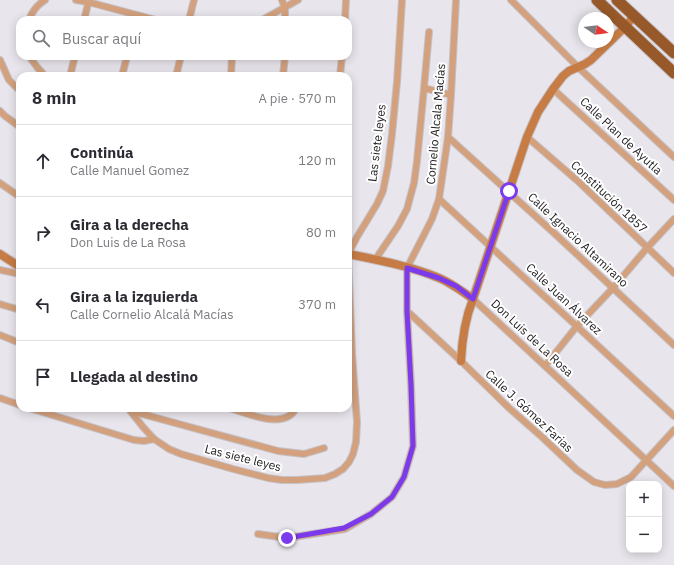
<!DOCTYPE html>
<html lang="es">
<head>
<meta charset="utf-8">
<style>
	body { margin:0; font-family:"IBM Plex Sans",sans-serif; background:#f7f7f7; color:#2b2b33 }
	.controls { position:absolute; right:12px; bottom:12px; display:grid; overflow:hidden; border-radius:8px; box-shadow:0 2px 10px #0003 }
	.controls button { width:36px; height:36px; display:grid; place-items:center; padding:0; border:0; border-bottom:1px solid #e1e1e2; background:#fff; color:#2b2b33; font:20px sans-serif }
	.compass { position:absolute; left:578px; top:12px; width:36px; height:36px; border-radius:50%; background:#fff; box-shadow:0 2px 10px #0003; rotate:103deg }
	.stop { position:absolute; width:12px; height:12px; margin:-9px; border:3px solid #7c3aed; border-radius:50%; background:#fff }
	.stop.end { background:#7c3aed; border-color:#fff; box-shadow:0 1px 4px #0008 }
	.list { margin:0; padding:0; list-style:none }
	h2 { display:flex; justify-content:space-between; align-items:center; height:52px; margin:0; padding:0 16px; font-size:17px }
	h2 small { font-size:13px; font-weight:400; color:#7c7c81 }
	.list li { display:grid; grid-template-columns:26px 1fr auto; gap:12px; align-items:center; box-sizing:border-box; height:72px; padding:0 16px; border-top:1px solid #e1e1e2 }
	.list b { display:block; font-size:15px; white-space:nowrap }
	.list p { margin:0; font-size:13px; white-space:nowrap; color:#7c7c81 }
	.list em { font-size:13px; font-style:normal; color:#7c7c81 }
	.icon { flex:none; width:22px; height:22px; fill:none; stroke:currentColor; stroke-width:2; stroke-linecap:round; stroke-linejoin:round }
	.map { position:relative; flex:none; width:674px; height:565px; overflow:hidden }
	.search { position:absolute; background:#fff; box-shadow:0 2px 10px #0003; left:16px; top:16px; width:336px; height:44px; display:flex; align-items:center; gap:10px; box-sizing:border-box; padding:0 14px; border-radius:12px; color:#7c7c81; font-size:15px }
	.panel { position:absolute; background:#fff; box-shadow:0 2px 10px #0003; left:16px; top:72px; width:336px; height:340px; border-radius:12px }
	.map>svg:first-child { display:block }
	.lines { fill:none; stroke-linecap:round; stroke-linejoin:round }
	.street-casing { stroke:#c5c2c8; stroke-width:8 }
	.secondary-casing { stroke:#c5c2c8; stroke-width:10 }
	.highway-casing { stroke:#c5c2c8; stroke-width:13 }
	.street { stroke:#d3a17e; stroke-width:6 }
	.secondary { stroke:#c67c44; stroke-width:8 }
	.highway { stroke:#975929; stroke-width:11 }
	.route { stroke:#7c3aed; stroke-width:5 }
	.labels { text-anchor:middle; stroke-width:4; stroke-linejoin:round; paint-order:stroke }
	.street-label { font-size:12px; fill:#212023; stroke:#fff }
</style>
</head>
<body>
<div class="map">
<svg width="674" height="565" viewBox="0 0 674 565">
	<rect width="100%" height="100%" fill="#e9e5ec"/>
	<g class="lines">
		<defs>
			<g id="street">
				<polyline points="76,0 88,2 156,20"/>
				<polyline points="282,0 285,8 285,20"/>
				<polyline points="511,0 578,67 674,157"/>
				<path d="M29 20C32 11 37 5 45 0"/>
				<polyline points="84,20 89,0"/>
				<polyline points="189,20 194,0"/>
				<polyline points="262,20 298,0"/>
				<polyline points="345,20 346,0"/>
				<polyline points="29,56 37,67 45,76"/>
				<polyline points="0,60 9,80 20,91"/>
				<polyline points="70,76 75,56"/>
				<polyline points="122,76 127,56"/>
				<polyline points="176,76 181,56"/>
				<polyline points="231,76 232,56"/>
				<polyline points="283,76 285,56"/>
				<polyline points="340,76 342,56"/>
				<polyline points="424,88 451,95"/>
				<polyline points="553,89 674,200"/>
				<polyline points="0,111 5,116 20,127"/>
				<polyline points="448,137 554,233 674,345"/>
				<polyline points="527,137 580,183 674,273"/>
				<polyline points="0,183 20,197"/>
				<polyline points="439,199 674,416"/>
				<polyline points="375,260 398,226 407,209 414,183 417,161 424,88 429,32"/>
				<polyline points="0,270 20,274"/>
				<polyline points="473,299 674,486"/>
				<polyline points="0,304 20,310"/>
				<polyline points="407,311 461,361 509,408 542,437 577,470 594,482 605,485 617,484 631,477 674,430"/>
				<polyline points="0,335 20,343"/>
				<polyline points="545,366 577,326 613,288 647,248 674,219"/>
				<polyline points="0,398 20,405"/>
				<polyline points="29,408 134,440 144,441 154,439"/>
				<polyline points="128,408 143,427 154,439 169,449 181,454 233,469 268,478 282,480 297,480 325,478 335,474 343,469 349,462 353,454 356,442 357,422 352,354 348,254 357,237 377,204 383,191 388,166 392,134 397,82 402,0"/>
				<path d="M229 408C247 413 285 431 296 408"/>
				<polyline points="131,411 278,451 304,454 324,448"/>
				<polyline points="258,534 287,538 345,529 371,514 392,497 404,477 413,446 411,385 407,311 407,268 432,219 439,199 448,137 451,95 456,0"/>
			</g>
			<g id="secondary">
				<polyline points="0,254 20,267"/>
				<path d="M348 254C378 260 410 266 439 278 451 283 462 291 473 299"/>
				<path d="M461 361C462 339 465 319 473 299L527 137 538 112 553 89 563 76 569 71 585 64 591 60 625 27 634 16"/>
			</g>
			<g id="highway">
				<polyline points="597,0 674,73"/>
				<polyline points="617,0 674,53"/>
			</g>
		</defs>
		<!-- street casing -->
		<use href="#street" class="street-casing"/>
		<!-- secondary casing -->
		<use href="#secondary" class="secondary-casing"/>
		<!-- highway casing -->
		<use href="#highway" class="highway-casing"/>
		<!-- street -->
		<use href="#street" class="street"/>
		<!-- secondary -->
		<use href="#secondary" class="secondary"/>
		<!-- highway -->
		<use href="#highway" class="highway"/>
	</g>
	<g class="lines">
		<!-- route -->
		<polyline class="route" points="287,538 344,528 371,514 392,497 404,477 413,446 411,385 407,311 407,268 439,278 456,286 473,299 509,191"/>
	</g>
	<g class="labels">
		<!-- street labels -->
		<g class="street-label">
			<text transform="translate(436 124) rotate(-85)" y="4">Cornelio Alcala Macías</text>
			<text transform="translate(621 136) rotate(43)" y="4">Calle Plan de Ayutla</text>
			<text transform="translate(377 143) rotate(-83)" y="4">Las siete leyes</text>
			<text transform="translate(609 197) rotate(43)" y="4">Constitución 1857</text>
			<text transform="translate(578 240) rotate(43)" y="4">Calle Ignacio Altamirano</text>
			<text transform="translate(564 299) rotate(43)" y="4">Calle Juan Álvarez</text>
			<text transform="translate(532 338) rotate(43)" y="4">Don Luis de La Rosa</text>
			<text transform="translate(529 411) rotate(43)" y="4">Calle J. Gómez Farias</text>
			<text transform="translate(243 458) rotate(14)" y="4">Las siete leyes</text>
		</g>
	</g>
</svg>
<div class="controls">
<button>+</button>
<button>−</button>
</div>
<svg class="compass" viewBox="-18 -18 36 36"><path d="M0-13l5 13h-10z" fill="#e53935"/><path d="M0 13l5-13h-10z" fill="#7c7c81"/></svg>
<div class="stop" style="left:509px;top:191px"></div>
<div class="stop end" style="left:287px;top:538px"></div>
<div class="search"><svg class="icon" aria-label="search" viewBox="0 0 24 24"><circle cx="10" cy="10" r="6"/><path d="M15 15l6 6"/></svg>Buscar aquí</div>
<section class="panel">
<h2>8 min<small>A pie · 570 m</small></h2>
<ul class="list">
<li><svg class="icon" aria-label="ahead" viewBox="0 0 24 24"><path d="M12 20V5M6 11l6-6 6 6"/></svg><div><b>Continúa</b><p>Calle Manuel Gomez</p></div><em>120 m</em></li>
<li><svg class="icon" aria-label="right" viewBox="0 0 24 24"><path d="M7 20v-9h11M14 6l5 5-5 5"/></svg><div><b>Gira a la derecha</b><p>Don Luis de La Rosa</p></div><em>80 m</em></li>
<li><svg class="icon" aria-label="left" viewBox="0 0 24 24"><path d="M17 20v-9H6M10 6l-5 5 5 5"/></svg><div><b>Gira a la izquierda</b><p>Calle Cornelio Alcalá Macías</p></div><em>370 m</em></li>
<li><svg class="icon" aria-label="arrive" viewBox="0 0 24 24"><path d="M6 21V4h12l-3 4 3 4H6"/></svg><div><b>Llegada al destino</b></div></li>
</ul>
</section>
</div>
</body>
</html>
